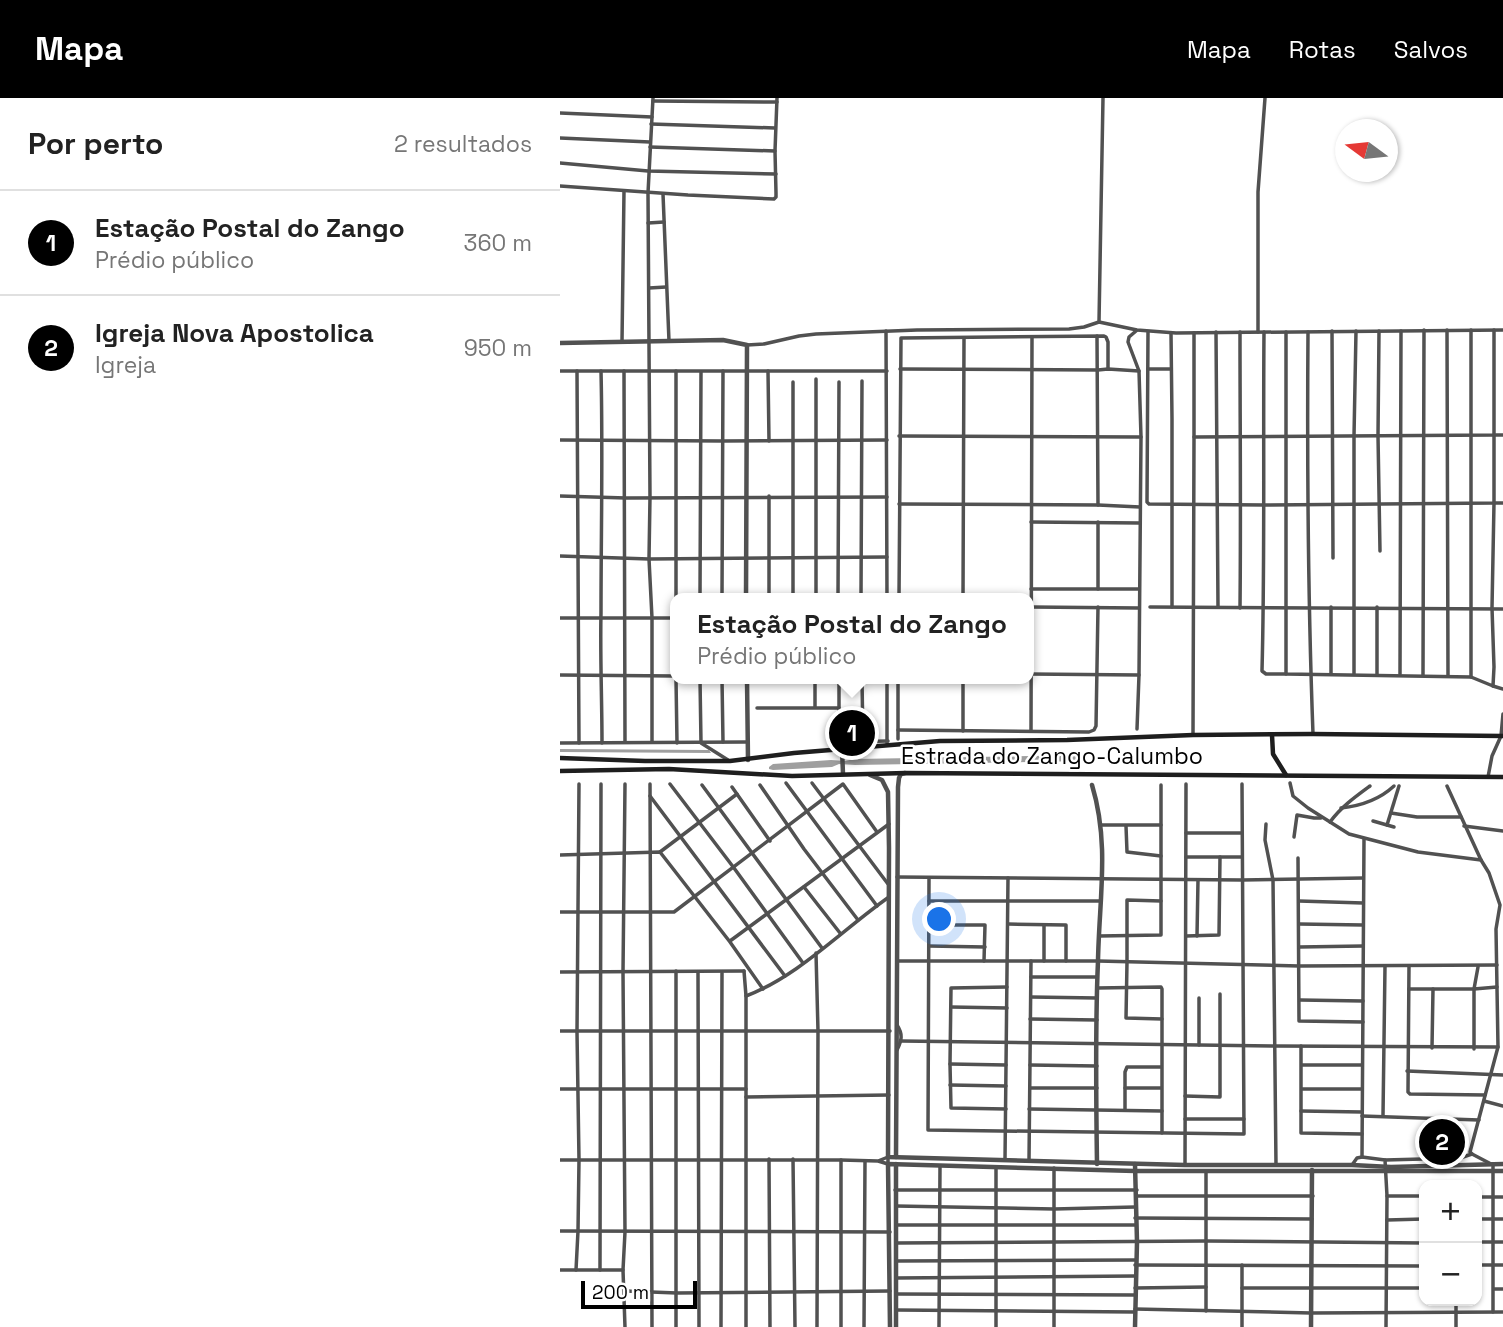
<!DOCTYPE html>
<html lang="pt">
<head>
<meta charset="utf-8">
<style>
	body { margin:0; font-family:"Space Grotesk",sans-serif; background:#f6f6f6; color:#222 }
	.controls { position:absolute; right:21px; bottom:21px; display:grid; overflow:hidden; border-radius:14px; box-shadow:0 2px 5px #0004 }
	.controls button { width:63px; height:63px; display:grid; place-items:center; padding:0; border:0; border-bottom:2px solid #e0e0e0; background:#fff; color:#222; font:35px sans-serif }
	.compass { position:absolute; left:775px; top:21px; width:63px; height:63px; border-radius:50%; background:#fff; box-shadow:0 2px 5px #0004; rotate:285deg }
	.scale { position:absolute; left:21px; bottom:18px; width:116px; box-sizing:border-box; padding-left:7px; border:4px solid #000; border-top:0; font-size:19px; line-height:24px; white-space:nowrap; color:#000; -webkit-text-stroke:5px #fff; paint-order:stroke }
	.you { position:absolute; left:380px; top:822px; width:24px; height:24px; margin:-18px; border:5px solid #fff; border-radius:50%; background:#1a73e8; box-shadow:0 0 0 10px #1a73e833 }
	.badge { display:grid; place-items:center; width:46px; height:46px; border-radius:50%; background:#000; color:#fff; font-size:23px; font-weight:700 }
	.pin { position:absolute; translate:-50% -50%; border:4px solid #fff; box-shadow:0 2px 7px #0006 }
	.popup { position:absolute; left:110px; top:495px; width:364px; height:91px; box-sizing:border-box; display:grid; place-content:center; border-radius:14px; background:#fff; filter:drop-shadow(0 2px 5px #0005); font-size:23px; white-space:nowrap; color:#767676 }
	.popup b { font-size:26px; color:#222 }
	.popup::after { content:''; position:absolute; left:50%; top:100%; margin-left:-14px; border:14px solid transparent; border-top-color:#fff }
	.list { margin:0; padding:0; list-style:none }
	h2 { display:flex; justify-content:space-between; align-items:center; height:91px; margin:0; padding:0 28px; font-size:30px }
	h2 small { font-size:23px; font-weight:400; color:#767676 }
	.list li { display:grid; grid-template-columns:46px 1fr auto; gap:21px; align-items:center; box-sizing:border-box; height:105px; padding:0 28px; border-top:2px solid #e0e0e0 }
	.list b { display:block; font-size:26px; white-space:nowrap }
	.list p { margin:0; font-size:23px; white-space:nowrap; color:#767676 }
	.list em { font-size:23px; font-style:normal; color:#767676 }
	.map { position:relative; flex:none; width:943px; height:1229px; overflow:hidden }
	header { display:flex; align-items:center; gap:42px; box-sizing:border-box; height:98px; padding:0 35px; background:#000; color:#fff }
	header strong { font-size:33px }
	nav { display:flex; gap:38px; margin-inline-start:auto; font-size:24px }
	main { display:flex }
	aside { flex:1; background:#fff }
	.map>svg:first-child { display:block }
	.water { fill:#9f9f9f }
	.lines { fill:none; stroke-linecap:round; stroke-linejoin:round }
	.minor { stroke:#515151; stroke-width:3.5 }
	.tertiary { stroke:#515151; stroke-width:4.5 }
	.secondary { stroke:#1e1e1e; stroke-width:4.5 }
	.labels { text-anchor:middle; stroke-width:5; stroke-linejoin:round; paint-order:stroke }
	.street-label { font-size:23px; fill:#000; stroke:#fff }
</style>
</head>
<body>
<header>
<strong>Mapa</strong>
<nav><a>Mapa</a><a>Rotas</a><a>Salvos</a></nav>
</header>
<main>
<aside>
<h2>Por perto<small>2 resultados</small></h2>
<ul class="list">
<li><span class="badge">1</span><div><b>Estação Postal do Zango</b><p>Prédio público</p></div><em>360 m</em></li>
<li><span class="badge">2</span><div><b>Igreja Nova Apostolica</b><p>Igreja</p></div><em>950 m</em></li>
</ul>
</aside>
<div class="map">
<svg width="943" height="1229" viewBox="0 0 943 1229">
	<rect width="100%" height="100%" fill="#fff"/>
	<!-- water -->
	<g class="water">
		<polygon points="0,651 149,652 151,655 0,654"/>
		<polygon points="525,657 525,663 295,667 279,666 272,669 213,672 209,671 209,669 213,666 271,662 285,663 294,661"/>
	</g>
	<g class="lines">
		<!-- minor -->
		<g class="minor">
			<polyline points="93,3 217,4"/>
			<polyline points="0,15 92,19"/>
			<polyline points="91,26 215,30"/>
			<polyline points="0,40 90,44"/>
			<polyline points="90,49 215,53"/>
			<polyline points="0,65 88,73 216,76"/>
			<polyline points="0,88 128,97 214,101 216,99 216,95 215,53 217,0"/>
			<polyline points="103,96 109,243"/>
			<polyline points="88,125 104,124"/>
			<polyline points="89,190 106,189"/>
			<polyline points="539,224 577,232 616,235 943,232"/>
			<polyline points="887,232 888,578"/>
			<polyline points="326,233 327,500"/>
			<polyline points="576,233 569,239 568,244 579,273 581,339 579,577 577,631"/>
			<polyline points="772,233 773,460"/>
			<polyline points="819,233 818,338 820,453"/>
			<polyline points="588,234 587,404 589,406 704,407 934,405 934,337 943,337"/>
			<polyline points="656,234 658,509"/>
			<path d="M680 234C680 326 681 418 680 510"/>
			<polyline points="698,234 698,94 705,0"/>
			<path d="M704 234C703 347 705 460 702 573L706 576H726"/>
			<polyline points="726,234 726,576 911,579 933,588 934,569 932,510 934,405 943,405"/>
			<path d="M748 234C747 368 748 502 753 636"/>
			<polyline points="611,235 612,321 612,509"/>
			<polyline points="634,235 634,339"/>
			<polyline points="537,238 538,407"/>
			<polyline points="62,244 64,93"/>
			<polyline points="187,247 204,246 239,238 256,236 357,232 509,231 524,229 539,224 543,0"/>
			<polyline points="340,271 538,272 548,271 579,273"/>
			<polyline points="588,271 611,271"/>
			<polyline points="0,273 327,273"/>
			<polyline points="17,273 19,645"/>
			<path d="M41 273C43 354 41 435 41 515 40 558 42 602 42 645"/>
			<polyline points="64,273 65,644"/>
			<polyline points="208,273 209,343"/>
			<polyline points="256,281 256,500"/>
			<polyline points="339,338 581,339"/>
			<polyline points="0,342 163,343 327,342"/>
			<polyline points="0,398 66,400 327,399"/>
			<polyline points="209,398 209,500"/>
			<polyline points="339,406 538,407 580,409"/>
			<polyline points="471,424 580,425"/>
			<polyline points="0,458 89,461 327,459"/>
			<polyline points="471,491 578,491"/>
			<polyline points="538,491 538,424"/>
			<polyline points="116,500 116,273"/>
			<polyline points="140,500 141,274"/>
			<polyline points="162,500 163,273"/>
			<polyline points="233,500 233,284"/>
			<polyline points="278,500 279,284"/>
			<polyline points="301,500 302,283"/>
			<polyline points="339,500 341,240 544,238 546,239 548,244 548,271"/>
			<polyline points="403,500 404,240"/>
			<polyline points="471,509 579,510"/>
			<polyline points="590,509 943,511"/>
			<polyline points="771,509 771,576"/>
			<polyline points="817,509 817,577"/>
			<polyline points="0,520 115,520"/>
			<polyline points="469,576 579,577"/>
			<polyline points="794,576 794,338 796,233"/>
			<polyline points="840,576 841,233"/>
			<polyline points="0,577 115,578"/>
			<polyline points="863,577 864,232"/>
			<polyline points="911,579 911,232"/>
			<polyline points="116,581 117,645"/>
			<polyline points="140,581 141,645 168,662"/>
			<polyline points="162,581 163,644"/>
			<polyline points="255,581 255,609"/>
			<polyline points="279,581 279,644 328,643"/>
			<polyline points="302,581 303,644"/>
			<polyline points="327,581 327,645"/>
			<polyline points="933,588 943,591"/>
			<polyline points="197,610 279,610"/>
			<polyline points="338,632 529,634 534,632 536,628 538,509"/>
			<polyline points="403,633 403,581"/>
			<polyline points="471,633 472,239"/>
			<polyline points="633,637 634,339 934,337 934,232"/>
			<polyline points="338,641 338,581"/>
			<polyline points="92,644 92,520 89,461 90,399 88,95 93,0"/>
			<polyline points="0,645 186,644"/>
			<polyline points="928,679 932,658 941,638 943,616"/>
			<polyline points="226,685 317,808"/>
			<polyline points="252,685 328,786"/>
			<polyline points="730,685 733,698 748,710 789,736 858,754 921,762"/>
			<polyline points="65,686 63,874 65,1134 63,1172 65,1229"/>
			<polyline points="90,686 92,1229"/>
			<polyline points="110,686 174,770 243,865"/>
			<polyline points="142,687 262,850"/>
			<polyline points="200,687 244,751 298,822"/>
			<polyline points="887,688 921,762 929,775 940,807 936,831 938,949 910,1054 912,1056 933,1067 933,1214"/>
			<polyline points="172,689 210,743"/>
			<polyline points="90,698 225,878"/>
			<path d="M781 710C800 708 820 701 834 688"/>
			<polyline points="831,715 857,719 901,719"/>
			<polyline points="813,723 834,729"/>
			<path d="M770 724C781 709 795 699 810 688"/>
			<polyline points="706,726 705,742 713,782 716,1067"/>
			<polyline points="542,727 601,727"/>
			<polyline points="827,727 839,688"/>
			<polyline points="566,728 567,754 601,758"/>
			<polyline points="904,728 943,733"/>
			<polyline points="626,735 681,735"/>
			<polyline points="734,739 737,717 754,720 761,720"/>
			<polyline points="804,741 802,1059 825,1062 827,1098 826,1229"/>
			<polyline points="100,754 177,696"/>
			<polyline points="0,757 100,754 170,844 203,891"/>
			<polyline points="626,759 682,759"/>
			<polyline points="738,760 739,923 803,924"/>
			<polyline points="337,779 682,782 803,780"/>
			<polyline points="369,780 368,1032 684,1036 682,686"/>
			<polyline points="244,789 280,835"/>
			<polyline points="369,803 541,803"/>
			<polyline points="601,803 567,802 567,864 566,920 602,921"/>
			<polyline points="739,803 803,805"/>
			<polyline points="0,814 114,814 283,686 317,734"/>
			<polyline points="448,826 506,827 506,863"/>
			<polyline points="739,826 803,827"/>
			<polyline points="369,827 425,827 424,863"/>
			<polyline points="539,838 601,837 601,687"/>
			<polyline points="626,838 659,837 660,759"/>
			<polyline points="637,838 638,782"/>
			<polyline points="170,843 329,726"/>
			<polyline points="369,848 425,849"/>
			<polyline points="739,849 803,848"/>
			<polyline points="256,855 258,933 257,1229"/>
			<polyline points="337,863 538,863 739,868 937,867"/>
			<polyline points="484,863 484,827"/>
			<polyline points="849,868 848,994 850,996 925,997"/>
			<polyline points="116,873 116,1229"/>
			<polyline points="184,873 186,898 186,1229"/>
			<polyline points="0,874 184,873"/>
			<polyline points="138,874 139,1229"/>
			<polyline points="471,879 537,879"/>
			<polyline points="537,890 601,889 602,891 602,1035"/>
			<polyline points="849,891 914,891 937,889"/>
			<path d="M186 898C239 878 283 831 329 799"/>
			<polyline points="471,899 537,900"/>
			<polyline points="639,900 639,947"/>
			<polyline points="740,902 803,903"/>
			<polyline points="391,909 447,910"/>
			<polyline points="470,921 537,922"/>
			<path d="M337 927C343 936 342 942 337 952"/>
			<polyline points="0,933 330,933"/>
			<polyline points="341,943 715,948 938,949"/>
			<polyline points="741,948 741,1035 802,1036"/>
			<polyline points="872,950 873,891"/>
			<polyline points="914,951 914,891 918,869"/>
			<polyline points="390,966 446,967"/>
			<polyline points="470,967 537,968"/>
			<polyline points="742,967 802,967"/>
			<polyline points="847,973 943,977"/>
			<polyline points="390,987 446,988"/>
			<polyline points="470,990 537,990"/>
			<polyline points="565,990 601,990"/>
			<polyline points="0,991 186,991"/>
			<polyline points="742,991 802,991"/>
			<polyline points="625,998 660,999 660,896"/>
			<polyline points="186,999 329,997"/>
			<polyline points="924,1003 943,1008"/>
			<polyline points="446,1011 391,1010 390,966 391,890 447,889"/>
			<polyline points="469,1011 602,1013"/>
			<polyline points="565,1012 565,974 567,969 601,969"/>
			<polyline points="741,1013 802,1014"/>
			<polyline points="802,1018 919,1022"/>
			<polyline points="823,1018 825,868"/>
			<polyline points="625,1021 684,1021"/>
			<polyline points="209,1061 210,1229"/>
			<polyline points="233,1061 235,1229"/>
			<polyline points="0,1062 281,1062 318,1063 328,1066 328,1059 318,1063"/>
			<polyline points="281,1062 281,1229"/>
			<polyline points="445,1062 448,780"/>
			<polyline points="825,1062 900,1060 912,1056"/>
			<polyline points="469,1063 471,863"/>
			<polyline points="625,1067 626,686"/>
			<polyline points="792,1067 797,1060 802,1059"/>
			<polyline points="335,1092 577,1092"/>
			<polyline points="577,1098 753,1098"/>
			<polyline points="827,1098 864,1098"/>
			<polyline points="917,1099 943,1099"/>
			<polyline points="336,1108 494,1111 575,1109"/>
			<polyline points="575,1120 752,1121"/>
			<polyline points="917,1121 943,1121"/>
			<polyline points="827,1122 864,1121"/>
			<polyline points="336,1127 575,1127"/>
			<polyline points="0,1133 330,1134"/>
			<polyline points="917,1144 943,1144"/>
			<polyline points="336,1145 646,1143 864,1145"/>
			<polyline points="336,1163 575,1162"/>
			<polyline points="575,1167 864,1168"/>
			<polyline points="682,1167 682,1229"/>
			<polyline points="917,1167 943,1167"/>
			<polyline points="0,1172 63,1172"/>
			<polyline points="16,1172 18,1133 19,1062 17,934 19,686"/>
			<polyline points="40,1172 41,686"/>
			<polyline points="336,1180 575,1178"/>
			<polyline points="575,1190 646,1189"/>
			<polyline points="682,1190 864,1190"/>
			<polyline points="934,1191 943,1191"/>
			<polyline points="65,1193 117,1195 330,1193"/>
			<polyline points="336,1196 575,1197"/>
			<polyline points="575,1211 751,1215 943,1214"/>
			<polyline points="336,1212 575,1214"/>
			<polyline points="646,1213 646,1073"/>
			<polyline points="161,1229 162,875"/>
			<polyline points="304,1229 305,1063"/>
			<polyline points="379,1229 380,1068"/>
			<polyline points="436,1229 436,1069"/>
			<polyline points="494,1229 494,1070"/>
			<polyline points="896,1229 896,1203"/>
		</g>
		<!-- tertiary -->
		<g class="tertiary">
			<polyline points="0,245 163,242 187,247 186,500"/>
			<polyline points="187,581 188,662"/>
			<polyline points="282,651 283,676"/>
			<polyline points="310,677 322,682 328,694 329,750 328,1059 625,1067 792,1067 831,1069 943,1066"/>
			<path d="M532 687C550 746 539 802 538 863 535 930 536 999 537 1066"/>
			<polyline points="336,1059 338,689 339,680 341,676 345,675"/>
			<polyline points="575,1066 577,1144 575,1229"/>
			<polyline points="330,1229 328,1066 575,1073 943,1073"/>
			<polyline points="336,1229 336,1066"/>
			<polyline points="751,1229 752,1072"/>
		</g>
		<!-- secondary -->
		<g class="secondary">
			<polyline points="712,637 713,656 726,677"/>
			<polyline points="0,660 85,663 170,663 234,655 380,643 507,642 633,637 753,636 943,638"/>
			<polyline points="0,673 109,671 232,678 346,675 943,679"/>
		</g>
	</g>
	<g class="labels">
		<!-- street labels -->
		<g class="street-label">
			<text x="492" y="666">Estrada do Zango-Calumbo</text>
		</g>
	</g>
</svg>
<div class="controls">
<button>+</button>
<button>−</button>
</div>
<svg class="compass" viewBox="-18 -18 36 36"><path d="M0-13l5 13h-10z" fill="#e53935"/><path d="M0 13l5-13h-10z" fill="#767676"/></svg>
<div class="scale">200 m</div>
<div class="you"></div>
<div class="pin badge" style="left:292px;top:635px">1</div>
<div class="popup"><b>Estação Postal do Zango</b>Prédio público</div>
<div class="pin badge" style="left:882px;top:1044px">2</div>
</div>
</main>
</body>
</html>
